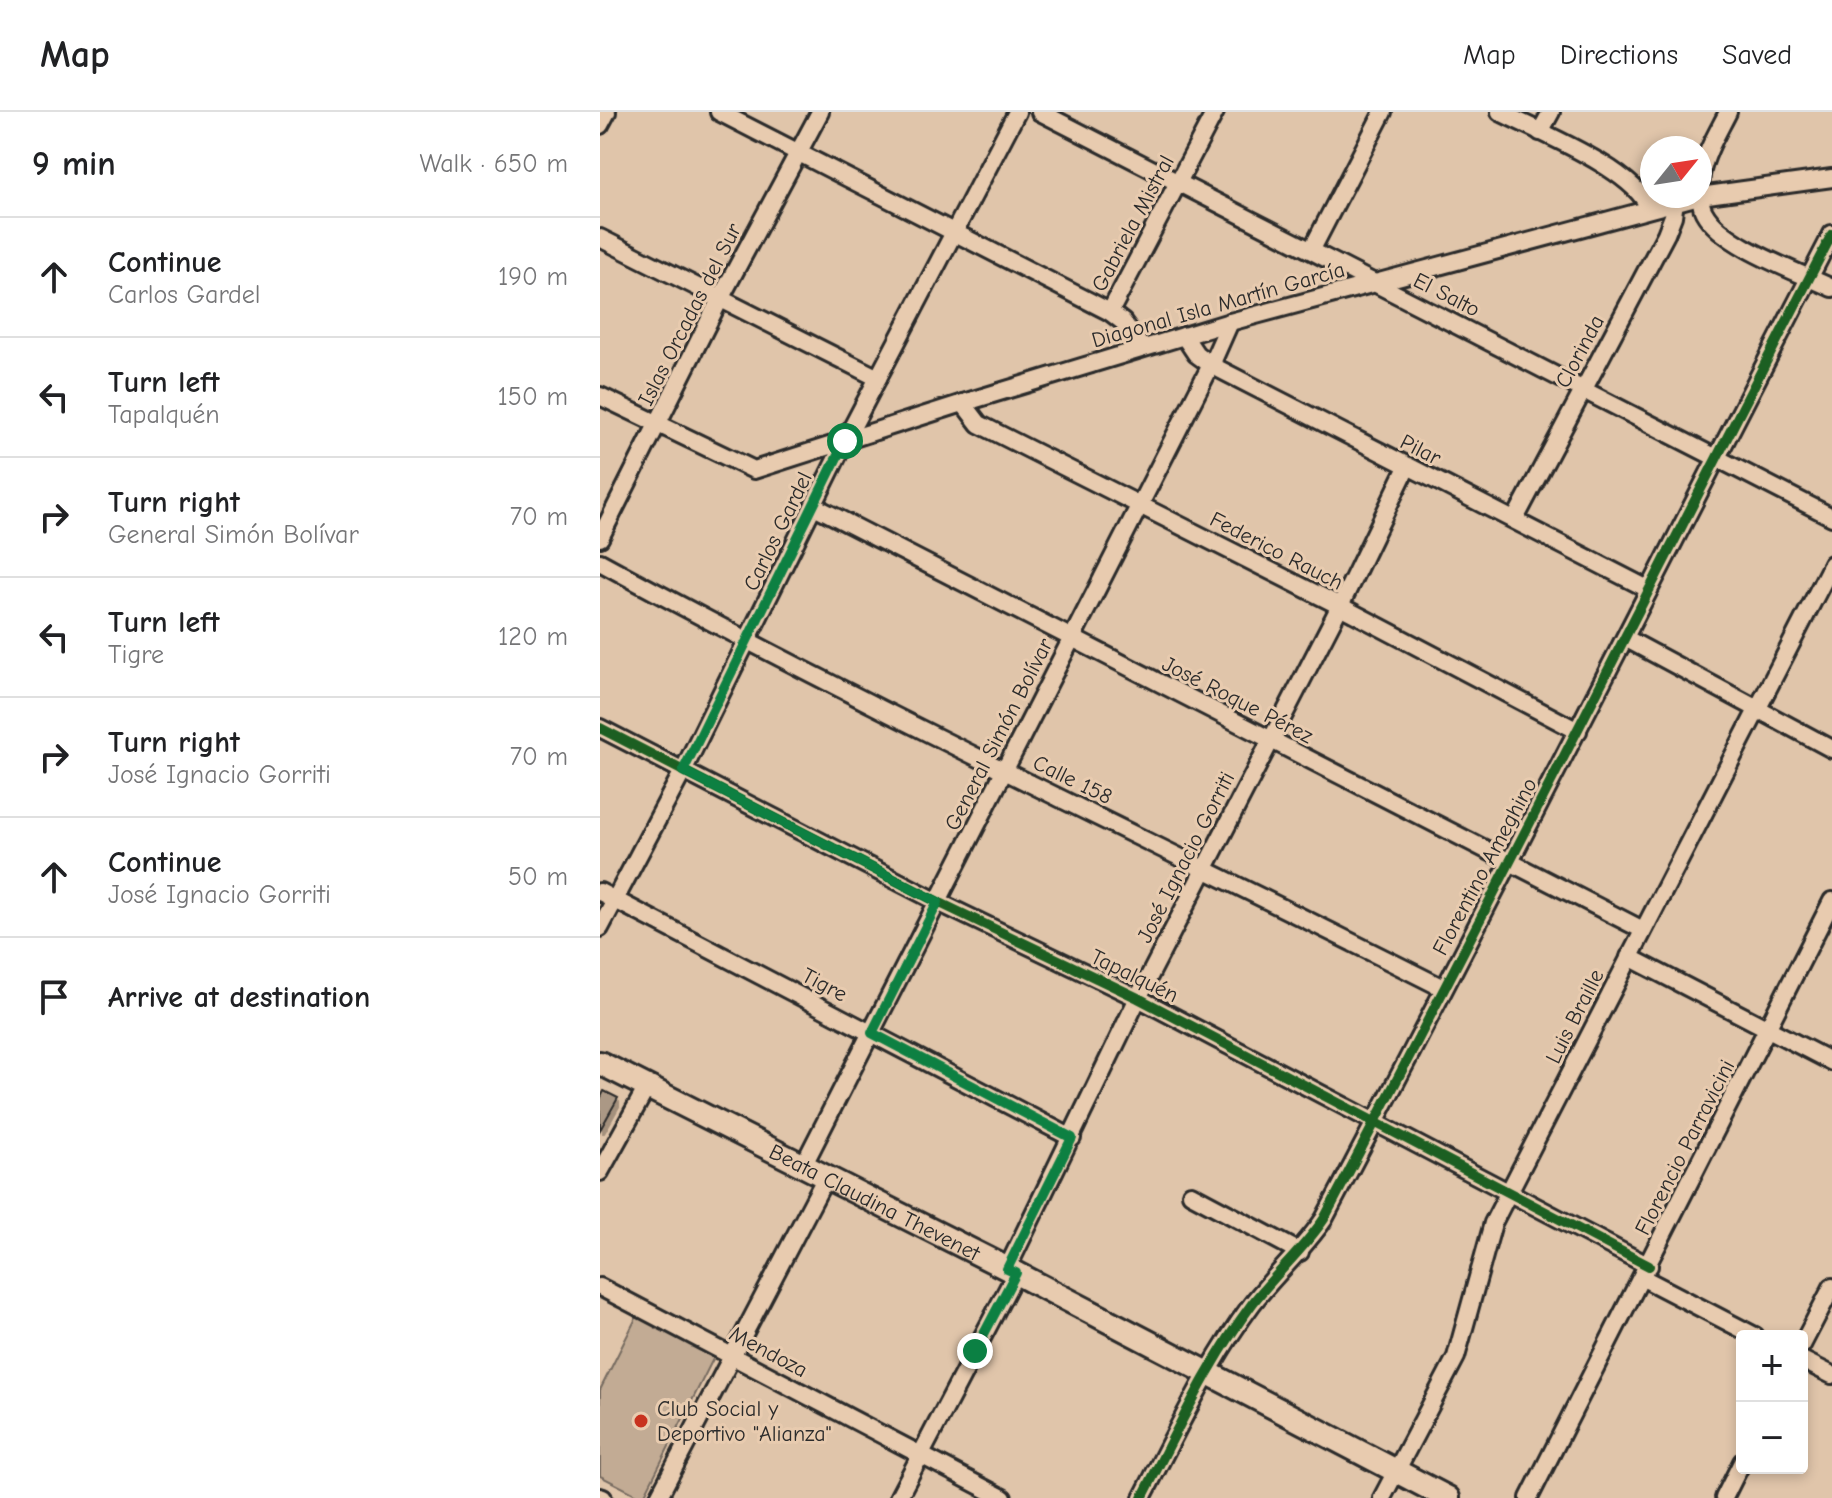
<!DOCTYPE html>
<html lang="en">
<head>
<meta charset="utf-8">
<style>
	body { margin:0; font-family:"Comic Neue",sans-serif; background:#f6f6f6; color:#202124 }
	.controls { position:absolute; right:24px; bottom:24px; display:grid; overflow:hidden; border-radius:8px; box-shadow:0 4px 12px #0003 }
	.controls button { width:72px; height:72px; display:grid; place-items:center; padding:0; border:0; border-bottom:2px solid #e0e0e0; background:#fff; color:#202124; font:40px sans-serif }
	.compass { position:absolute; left:1040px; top:24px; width:72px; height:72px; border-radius:50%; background:#fff; box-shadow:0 4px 12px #0003; rotate:60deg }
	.stop { position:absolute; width:24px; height:24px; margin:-18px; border:6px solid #0b8043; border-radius:50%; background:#fff }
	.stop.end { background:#0b8043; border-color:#fff; box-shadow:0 2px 8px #0008 }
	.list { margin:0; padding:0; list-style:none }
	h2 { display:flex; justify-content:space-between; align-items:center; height:104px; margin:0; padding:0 32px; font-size:34px }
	h2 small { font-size:26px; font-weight:400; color:#757577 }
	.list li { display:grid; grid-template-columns:52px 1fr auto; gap:24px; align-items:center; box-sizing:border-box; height:120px; padding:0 32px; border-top:2px solid #e0e0e0 }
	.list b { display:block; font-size:30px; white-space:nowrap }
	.list p { margin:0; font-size:26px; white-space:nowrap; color:#757577 }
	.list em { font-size:26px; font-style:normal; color:#757577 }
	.icon { flex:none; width:44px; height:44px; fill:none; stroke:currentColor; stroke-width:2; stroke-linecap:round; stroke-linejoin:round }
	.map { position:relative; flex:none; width:1232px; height:1386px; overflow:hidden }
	header { display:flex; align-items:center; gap:48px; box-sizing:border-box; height:112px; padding:0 40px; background:#fff; border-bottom:2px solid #e0e0e0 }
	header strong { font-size:38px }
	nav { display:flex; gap:44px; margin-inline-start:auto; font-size:28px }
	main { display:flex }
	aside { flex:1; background:#fff }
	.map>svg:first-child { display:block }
	.green { fill:#c2ab94; stroke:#766b60; stroke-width:2 }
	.building { fill:#ab9885; stroke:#2b2b2b; stroke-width:2; filter:url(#shadow) }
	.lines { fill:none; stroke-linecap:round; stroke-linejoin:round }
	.minor-casing { stroke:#2b2b2b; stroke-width:22 }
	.secondary-casing { stroke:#2b2b2b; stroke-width:28 }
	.minor { stroke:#e8cbaf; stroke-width:16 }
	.secondary { stroke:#e8cbaf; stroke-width:22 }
	.cycleway-casing { stroke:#e8cbaf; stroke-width:15 }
	.cycleway { stroke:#1b5e20; stroke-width:10 }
	.route { stroke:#0b8043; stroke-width:10 }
	.poi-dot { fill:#c8321e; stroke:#e8cbaf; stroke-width:3 }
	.labels { text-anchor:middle; stroke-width:6; stroke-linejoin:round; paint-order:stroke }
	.street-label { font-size:22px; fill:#2b2b2b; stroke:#e8cbaf }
	.poi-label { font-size:22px; fill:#2b2b2b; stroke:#e8cbaf; text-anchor:start }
</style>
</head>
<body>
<header>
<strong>Map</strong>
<nav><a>Map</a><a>Directions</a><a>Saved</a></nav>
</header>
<main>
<aside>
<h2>9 min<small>Walk · 650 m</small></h2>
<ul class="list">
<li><svg class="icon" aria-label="ahead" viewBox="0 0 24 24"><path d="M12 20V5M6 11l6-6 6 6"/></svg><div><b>Continue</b><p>Carlos Gardel</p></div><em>190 m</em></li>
<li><svg class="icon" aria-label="left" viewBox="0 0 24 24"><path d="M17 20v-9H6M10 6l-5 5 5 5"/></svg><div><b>Turn left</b><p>Tapalquén</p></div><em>150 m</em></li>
<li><svg class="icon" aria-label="right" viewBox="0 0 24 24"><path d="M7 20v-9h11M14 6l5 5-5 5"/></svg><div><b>Turn right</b><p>General Simón Bolívar</p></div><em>70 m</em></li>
<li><svg class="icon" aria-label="left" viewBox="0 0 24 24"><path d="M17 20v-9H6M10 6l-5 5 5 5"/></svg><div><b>Turn left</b><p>Tigre</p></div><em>120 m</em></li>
<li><svg class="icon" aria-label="right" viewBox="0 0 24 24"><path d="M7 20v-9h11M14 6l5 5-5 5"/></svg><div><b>Turn right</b><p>José Ignacio Gorriti</p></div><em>70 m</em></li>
<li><svg class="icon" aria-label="ahead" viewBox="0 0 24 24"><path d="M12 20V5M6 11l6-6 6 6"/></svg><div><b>Continue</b><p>José Ignacio Gorriti</p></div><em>50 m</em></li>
<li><svg class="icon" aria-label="arrive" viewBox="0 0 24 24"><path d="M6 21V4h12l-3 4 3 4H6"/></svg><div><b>Arrive at destination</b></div></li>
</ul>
</aside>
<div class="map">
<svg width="1232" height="1386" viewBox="0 0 1232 1386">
	<defs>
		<filter id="shadow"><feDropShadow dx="3" dy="5" stdDeviation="0" flood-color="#0004"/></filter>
	</defs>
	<rect width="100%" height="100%" fill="#e0c5aa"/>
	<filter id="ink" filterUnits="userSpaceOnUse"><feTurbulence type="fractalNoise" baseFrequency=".0125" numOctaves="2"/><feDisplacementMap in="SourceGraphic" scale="16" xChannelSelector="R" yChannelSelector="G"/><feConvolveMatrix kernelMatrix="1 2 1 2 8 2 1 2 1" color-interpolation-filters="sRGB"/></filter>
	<g filter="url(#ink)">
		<!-- green -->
		<polygon class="green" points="38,1202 116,1241 43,1386 0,1364 0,1278"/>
		<!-- building -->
		<polygon class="building" points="4,979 18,986 0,1018 0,987"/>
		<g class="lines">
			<defs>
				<g id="minor">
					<polyline points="119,0 510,200 523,210 542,236"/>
					<polyline points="440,0 1232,405"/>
					<path d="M900 0C939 20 1033 57 1049 96"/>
					<path d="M1128 0C1118 20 1105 41 1101 63 1100 74 1099 91 1104 100 1122 134 1199 160 1232 176"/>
					<polyline points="0,13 7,0"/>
					<polyline points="940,20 951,0"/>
					<polyline points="1100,84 1232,66"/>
					<polyline points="0,126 278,266"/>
					<polyline points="712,137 783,0"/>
					<polyline points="510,200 615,0"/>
					<polyline points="584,224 596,242 611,253 1048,477"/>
					<polyline points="0,284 154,358 363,291 630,210 1099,84"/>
					<polyline points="363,291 379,312 740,494 978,619"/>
					<polyline points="214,394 1043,818"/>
					<polyline points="915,407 1066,122 1073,104 1075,89"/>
					<polyline points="0,426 120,187 220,0"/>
					<path d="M0 450C276 601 562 734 843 876"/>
					<polyline points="1025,526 1232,637"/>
					<polyline points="0,616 338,790 538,886 1049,1154"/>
					<polyline points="0,780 472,1026"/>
					<polyline points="0,816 83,659 245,329 417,0"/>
					<polyline points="1029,845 1232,950"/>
					<polyline points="203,1054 611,253 630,210"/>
					<polyline points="0,1060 47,975"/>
					<polyline points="591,1082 700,1140"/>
					<polyline points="407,1157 538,886 740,494 807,355"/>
					<polyline points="1043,1166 1155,1224"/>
					<polyline points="0,1175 403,1386"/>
					<polyline points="1202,1233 1232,1175"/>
					<polyline points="1202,1248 1232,1263"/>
					<polyline points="0,1385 3,1386"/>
					<polyline points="58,1386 226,1065"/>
					<polyline points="298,1386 416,1161"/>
					<path d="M542 1386C576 1321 608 1251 652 1192 675 1162 703 1138 724 1107 897 780 1062 450 1232 122"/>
					<polyline points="782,1386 856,1245 893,1111 1232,452"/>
					<polyline points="929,1386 1232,789"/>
					<polyline points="1124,1386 1142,1350"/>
				</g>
				<g id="secondary">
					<path id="s1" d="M0 951 416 1161 848 1386"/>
				</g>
			</defs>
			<!-- minor casing -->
			<use href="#minor" class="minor-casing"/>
			<!-- secondary casing -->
			<use href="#secondary" class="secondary-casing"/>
			<!-- minor -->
			<use href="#minor" class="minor"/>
			<!-- secondary -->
			<use href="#secondary" class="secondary"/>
			<defs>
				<g id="cycleway">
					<polyline points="0,616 338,790 538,886 1049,1154"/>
					<path d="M542 1386C576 1321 608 1251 652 1192 675 1162 703 1138 724 1107 897 780 1062 450 1232 122"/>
				</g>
			</defs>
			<!-- cycleway casing -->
			<use href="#cycleway" class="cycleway-casing"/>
			<!-- cycleway -->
			<use href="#cycleway" class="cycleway"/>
		</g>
	</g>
	<g class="lines" filter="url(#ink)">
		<!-- route -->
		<polyline class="route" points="245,329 83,659 338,790 272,921 472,1026 407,1157 416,1161 375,1239"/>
	</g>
	<!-- markers -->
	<circle class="poi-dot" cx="41" cy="1309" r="8"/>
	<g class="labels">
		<!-- street labels -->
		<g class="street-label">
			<text transform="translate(532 111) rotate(-62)" y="8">Gabriela Mistral</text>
			<text transform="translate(847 182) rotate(27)" y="8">El Salto</text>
			<text transform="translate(618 192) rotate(-16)" y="8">Diagonal Isla Martín García</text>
			<text transform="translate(89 202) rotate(-63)" y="8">Islas Orcadas del Sur</text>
			<text transform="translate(979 239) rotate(-62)" y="8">Clorinda</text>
			<text transform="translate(821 337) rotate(27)" y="8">Pilar</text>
			<text transform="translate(177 419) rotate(-64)" y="8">Carlos Gardel</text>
			<text transform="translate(677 438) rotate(27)" y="8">Federico Rauch</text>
			<text transform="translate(638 587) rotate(27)" y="8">José Roque Pérez</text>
			<text transform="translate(398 622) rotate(-63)" y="8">General Simón Bolívar</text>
			<text transform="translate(473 667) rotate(26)" y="8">Calle 158</text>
			<text transform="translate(585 745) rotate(-63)" y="8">José Ignacio Gorriti</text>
			<text transform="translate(884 754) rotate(-62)" y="8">Florentino Ameghino</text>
			<text transform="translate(535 863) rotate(26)" y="8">Tapalquén</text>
			<text transform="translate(225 872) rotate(28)" y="8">Tigre</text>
			<text transform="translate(974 904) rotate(-63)" y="8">Luis Braille</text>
			<text transform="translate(1084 1035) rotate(-63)" y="8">Florencio Parravicini</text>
			<text dy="8" stroke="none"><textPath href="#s1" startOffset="308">Beata Claudina Thevenet</textPath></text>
			<text transform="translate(169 1239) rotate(28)" y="8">Mendoza</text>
		</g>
		<!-- poi labels -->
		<g class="poi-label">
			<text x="57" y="1304">Club Social y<tspan x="57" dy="25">Deportivo "Alianza"</tspan></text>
		</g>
	</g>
</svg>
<div class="controls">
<button>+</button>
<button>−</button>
</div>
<svg class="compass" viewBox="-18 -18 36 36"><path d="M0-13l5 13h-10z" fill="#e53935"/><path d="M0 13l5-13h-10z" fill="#757577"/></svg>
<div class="stop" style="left:245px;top:329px"></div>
<div class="stop end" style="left:375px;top:1239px"></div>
</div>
</main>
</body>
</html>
